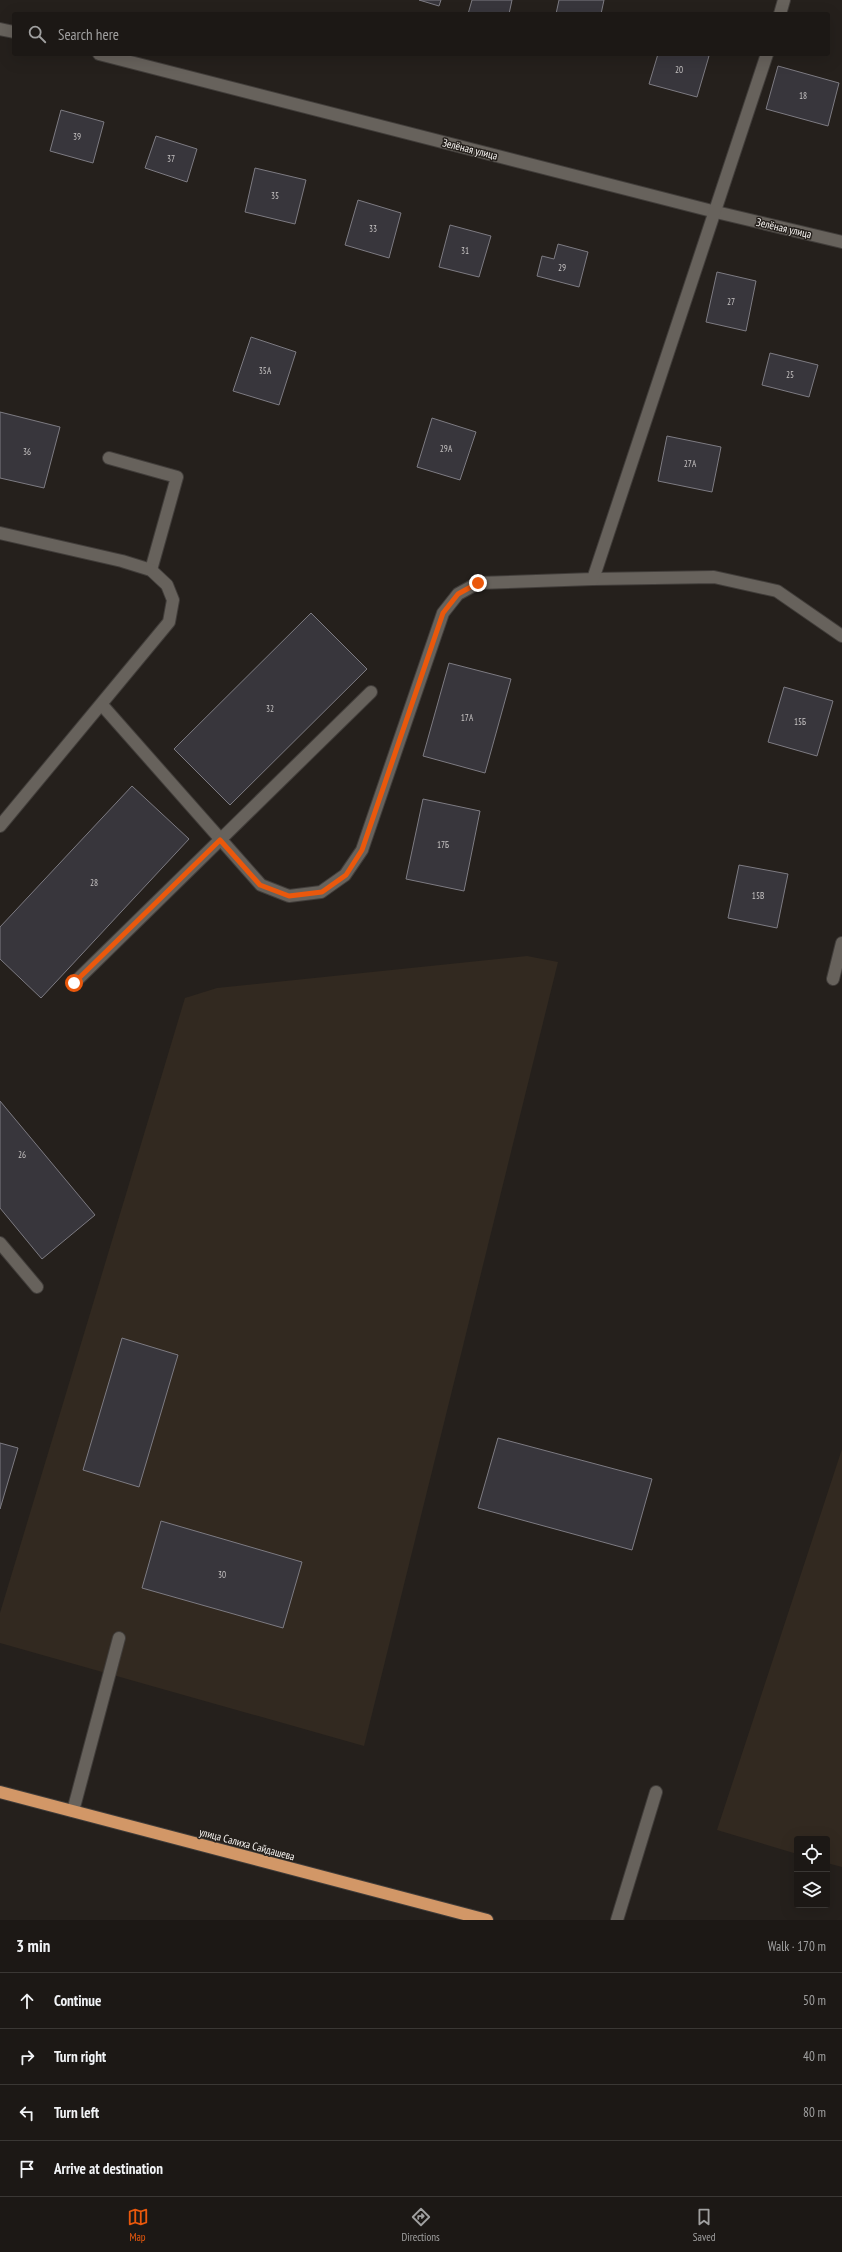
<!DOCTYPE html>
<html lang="en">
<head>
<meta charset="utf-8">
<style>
	body { margin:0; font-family:"PT Sans Narrow",sans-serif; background:#25211e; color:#f1f3f6 }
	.controls { position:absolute; right:12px; bottom:12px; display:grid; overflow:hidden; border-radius:4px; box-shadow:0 4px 16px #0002 }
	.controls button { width:36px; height:36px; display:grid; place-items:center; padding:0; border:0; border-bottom:1px solid #3a3734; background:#1c1815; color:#f1f3f6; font:20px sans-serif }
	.stop { position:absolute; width:12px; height:12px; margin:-9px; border:3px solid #ea580c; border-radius:50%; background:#fff }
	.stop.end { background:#ea580c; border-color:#fff; box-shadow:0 1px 4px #0008 }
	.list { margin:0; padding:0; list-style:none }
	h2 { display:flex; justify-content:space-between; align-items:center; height:52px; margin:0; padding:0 16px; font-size:17px }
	h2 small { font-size:13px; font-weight:400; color:#a0a0a0 }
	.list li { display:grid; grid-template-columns:26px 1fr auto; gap:12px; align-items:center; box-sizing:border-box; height:56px; padding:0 16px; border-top:1px solid #3a3734 }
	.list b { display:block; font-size:15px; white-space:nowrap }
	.list em { font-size:13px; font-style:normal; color:#a0a0a0 }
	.icon { flex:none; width:22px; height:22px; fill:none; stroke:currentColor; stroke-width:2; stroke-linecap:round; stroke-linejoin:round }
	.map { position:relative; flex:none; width:842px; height:1920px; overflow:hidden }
	.search { position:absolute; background:#1c1815; box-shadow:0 4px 16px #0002; left:12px; right:12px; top:12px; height:44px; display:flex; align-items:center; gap:10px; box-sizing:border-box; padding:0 14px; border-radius:4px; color:#a0a0a0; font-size:15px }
	.sheet { height:276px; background:#1c1815 }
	nav { display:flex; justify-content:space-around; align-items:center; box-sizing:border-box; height:56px; border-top:1px solid #3a3734; background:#1c1815; font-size:11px; color:#a0a0a0 }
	nav a { display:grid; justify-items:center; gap:2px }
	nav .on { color:#ea580c }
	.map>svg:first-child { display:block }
	.built { fill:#322920 }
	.building { fill:#38363c; stroke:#7d7b82 }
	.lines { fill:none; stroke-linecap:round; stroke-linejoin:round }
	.minor-casing { stroke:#413d3a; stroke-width:14 }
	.highway-casing { stroke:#413d3a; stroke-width:14 }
	.minor { stroke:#67625c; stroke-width:12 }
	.highway { stroke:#d29767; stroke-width:12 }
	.route { stroke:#ea580c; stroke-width:5 }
	.labels { text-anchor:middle; stroke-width:3; stroke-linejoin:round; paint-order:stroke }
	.number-label { font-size:9px; fill:#c7c4c4 }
	.street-label { font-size:11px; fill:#f7f4f1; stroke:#25201c }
</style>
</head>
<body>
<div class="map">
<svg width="842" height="1920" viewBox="0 0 842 1920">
	<rect width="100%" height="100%" fill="#25201c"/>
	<!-- built -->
	<g class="built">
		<polygon points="527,956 558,962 364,1746 0,1643 0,1613 185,998 217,988"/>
		<polygon points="842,1449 842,1867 827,1863 827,1839 797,1839 797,1854 717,1830"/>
	</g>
	<!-- building -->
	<g class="building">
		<polygon points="419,0 441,0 439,6"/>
		<polygon points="472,0 512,0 509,14 468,14"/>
		<polygon points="559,0 604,0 601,14 556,14"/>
		<polygon points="658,54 702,54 709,56 697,97 649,84"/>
		<polygon points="778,66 839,83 828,126 766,109"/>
		<polygon points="61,110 104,122 93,163 50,151"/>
		<polygon points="156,136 197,149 187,182 145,168"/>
		<polygon points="255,168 306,180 295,224 245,212"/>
		<polygon points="358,200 401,213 389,258 345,245"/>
		<polygon points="450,225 491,236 479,277 439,267"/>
		<polygon points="558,244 588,252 579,287 537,276 542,256 554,259"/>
		<polygon points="717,272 756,281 746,331 706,322"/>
		<polygon points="251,337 296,352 279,405 233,391"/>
		<polygon points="770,353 818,365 809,397 762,385"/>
		<polygon points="0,412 60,427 44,488 0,478"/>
		<polygon points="432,418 476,432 460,480 417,467"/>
		<polygon points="667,436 721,447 712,492 658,481"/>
		<polygon points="311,613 367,669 230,805 174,749"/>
		<polygon points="449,663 511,679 485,773 423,756"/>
		<polygon points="784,687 833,701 817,756 768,742"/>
		<polygon points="132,786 189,839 41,998 0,959 0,927"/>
		<polygon points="423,799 480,811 464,891 406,879"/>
		<polygon points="739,865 788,874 777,928 728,918"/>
		<polygon points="0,1101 95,1215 42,1259 0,1208"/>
		<polygon points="122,1338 178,1355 139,1487 83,1470"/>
		<polygon points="498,1438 652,1479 632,1550 478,1508"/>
		<polygon points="0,1443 18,1448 0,1509"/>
		<polygon points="161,1521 302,1562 283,1628 142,1588"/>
	</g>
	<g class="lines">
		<defs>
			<g id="minor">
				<polyline points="780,14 784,0"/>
				<polyline points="0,29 14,32"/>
				<polyline points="99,54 716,212 842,242"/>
				<polyline points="109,458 177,477 151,570"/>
				<polyline points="0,533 122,561 151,570 167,585 173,600 169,622 0,826"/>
				<polyline points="593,579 714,577 777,591 842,636"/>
				<polyline points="102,705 261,885 289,896 321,892 345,875 362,850 443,613 458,594 478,583 593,579 767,54"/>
				<polyline points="833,979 842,943"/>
				<polyline points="74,983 371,692"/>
				<polyline points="0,1243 37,1287"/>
				<polyline points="73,1811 119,1638"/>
				<polyline points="617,1920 656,1792"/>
			</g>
			<polyline id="highway" points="0,1792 487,1920"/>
		</defs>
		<!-- minor casing -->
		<use href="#minor" class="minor-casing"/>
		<!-- highway casing -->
		<use href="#highway" class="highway-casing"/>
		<!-- minor -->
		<use href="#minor" class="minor"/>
		<!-- highway -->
		<use href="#highway" class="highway"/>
	</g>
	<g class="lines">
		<!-- route -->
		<polyline class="route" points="74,983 220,840 260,885 289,896 322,892 346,875 362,850 443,613 458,594 478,583"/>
	</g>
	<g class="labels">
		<!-- number labels -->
		<g class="number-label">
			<text x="679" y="73">20</text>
			<text x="803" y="99">18</text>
			<text x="77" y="140">39</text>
			<text x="171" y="162">37</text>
			<text x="275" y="199">35</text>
			<text x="373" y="232">33</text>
			<text x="465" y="254">31</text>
			<text x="562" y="271">29</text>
			<text x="731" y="305">27</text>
			<text x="265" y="374">35А</text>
			<text x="790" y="378">25</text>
			<text x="446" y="452">29А</text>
			<text x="27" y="455">36</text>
			<text x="690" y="467">27А</text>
			<text x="270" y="712">32</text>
			<text x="467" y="721">17А</text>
			<text x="800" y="725">15Б</text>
			<text x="443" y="848">17Б</text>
			<text x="94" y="886">28</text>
			<text x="758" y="899">15В</text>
			<text x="22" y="1158">26</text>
			<text x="222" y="1578">30</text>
		</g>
		<!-- street labels -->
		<g class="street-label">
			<text transform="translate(470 149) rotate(14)" y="4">Зелёная улица</text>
			<text transform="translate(784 228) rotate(13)" y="4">Зелёная улица</text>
			<text transform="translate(247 1844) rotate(15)" y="4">улица Салиха Сайдашева</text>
		</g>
	</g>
</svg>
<div class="controls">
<button><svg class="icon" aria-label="locate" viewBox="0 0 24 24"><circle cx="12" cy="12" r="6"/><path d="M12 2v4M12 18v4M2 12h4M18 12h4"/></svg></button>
<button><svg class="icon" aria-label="layers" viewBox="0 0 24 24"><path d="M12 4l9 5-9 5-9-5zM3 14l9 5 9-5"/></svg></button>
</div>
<div class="stop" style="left:74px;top:983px"></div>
<div class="stop end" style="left:478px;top:583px"></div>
<div class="search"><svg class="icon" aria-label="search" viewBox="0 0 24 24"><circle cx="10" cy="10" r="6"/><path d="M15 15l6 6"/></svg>Search here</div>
</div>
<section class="sheet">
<h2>3 min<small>Walk · 170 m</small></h2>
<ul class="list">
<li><svg class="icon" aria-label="ahead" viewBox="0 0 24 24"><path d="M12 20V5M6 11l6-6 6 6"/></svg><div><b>Continue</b></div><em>50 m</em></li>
<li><svg class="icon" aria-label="right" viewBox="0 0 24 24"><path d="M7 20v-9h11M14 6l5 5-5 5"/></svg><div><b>Turn right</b></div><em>40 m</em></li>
<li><svg class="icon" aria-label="left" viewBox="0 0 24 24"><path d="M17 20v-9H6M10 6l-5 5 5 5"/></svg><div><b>Turn left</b></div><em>80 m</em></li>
<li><svg class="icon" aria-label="arrive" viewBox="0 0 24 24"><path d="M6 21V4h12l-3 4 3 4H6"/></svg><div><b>Arrive at destination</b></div></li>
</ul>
</section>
<nav>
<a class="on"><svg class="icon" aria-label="map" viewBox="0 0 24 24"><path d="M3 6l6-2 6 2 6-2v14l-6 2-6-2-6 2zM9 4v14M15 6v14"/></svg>Map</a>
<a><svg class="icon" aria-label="directions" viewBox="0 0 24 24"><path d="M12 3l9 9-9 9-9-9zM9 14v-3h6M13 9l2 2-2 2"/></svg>Directions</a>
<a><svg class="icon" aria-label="saved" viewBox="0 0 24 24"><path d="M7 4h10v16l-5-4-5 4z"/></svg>Saved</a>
</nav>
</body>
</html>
